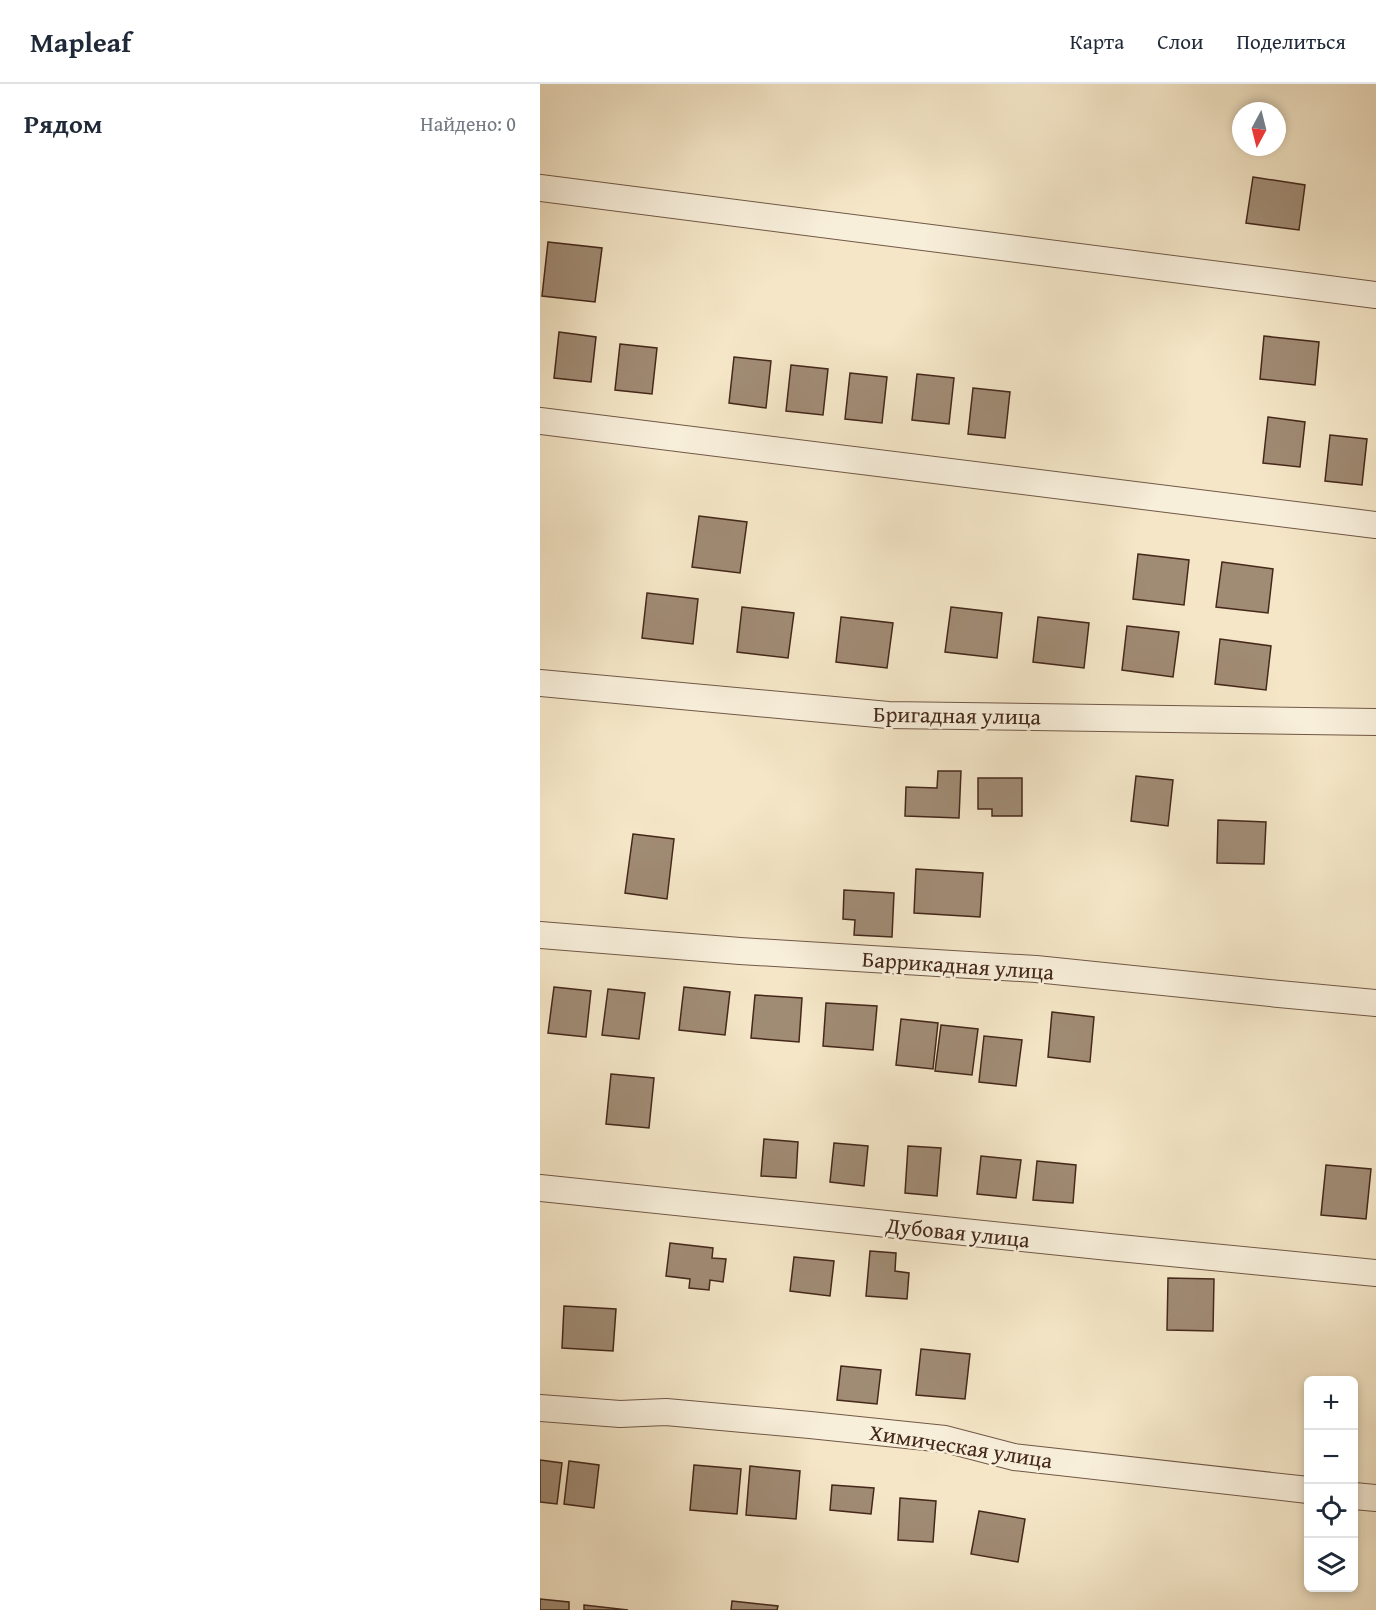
<!DOCTYPE html>
<html lang="ru">
<head>
<meta charset="utf-8">
<style>
	body { margin:0; font-family:"Gentium Book Plus",serif; background:#f6f6f7; color:#1f2937 }
	.controls { position:absolute; right:18px; bottom:18px; display:grid; overflow:hidden; border-radius:9px; box-shadow:0 3px 9px #0003 }
	.controls button { width:54px; height:54px; display:grid; place-items:center; padding:0; border:0; border-bottom:2px solid #e0e1e3; background:#fff; color:#1f2937; font:30px sans-serif }
	.compass { position:absolute; left:692px; top:18px; width:54px; height:54px; border-radius:50%; background:#fff; box-shadow:0 3px 9px #0003; rotate:187deg }
	.list { margin:0; padding:0; list-style:none }
	h2 { display:flex; justify-content:space-between; align-items:center; height:78px; margin:0; padding:0 24px; font-size:26px }
	h2 small { font-size:20px; font-weight:400; color:#747a83 }
	.icon { flex:none; width:33px; height:33px; fill:none; stroke:currentColor; stroke-width:2; stroke-linecap:round; stroke-linejoin:round }
	.map { position:relative; flex:none; width:836px; height:1526px; overflow:hidden }
	header { display:flex; align-items:center; gap:36px; box-sizing:border-box; height:84px; padding:0 30px; background:#fff; border-bottom:2px solid #e0e1e3 }
	header strong { font-size:28px }
	nav { display:flex; gap:33px; margin-inline-start:auto; font-size:21px }
	main { display:flex }
	aside { flex:1; background:#fff }
	.map>svg:first-child { display:block }
	.building { fill:#a08b74; stroke:#45281b; stroke-width:1.5 }
	.lines { fill:none; stroke-linecap:round; stroke-linejoin:round }
	.minor-casing { stroke:#715846; stroke-width:28 }
	.minor { stroke:#f8efdb; stroke-width:26 }
	.labels { text-anchor:middle; stroke-width:5; stroke-linejoin:round; paint-order:stroke }
	.street-label { font-size:22px; fill:#45281b; stroke:#f8efdb }
</style>
</head>
<body>
<header>
<strong>Mapleaf</strong>
<nav><a>Карта</a><a>Слои</a><a>Поделиться</a></nav>
</header>
<main>
<aside>
<h2>Рядом<small>Найдено: 0</small></h2>
<ul class="list">
</ul>
</aside>
<div class="map">
<svg width="836" height="1526" viewBox="0 0 836 1526">
	<rect width="100%" height="100%" fill="#f4e6c7"/>
	<filter id="stains"><feTurbulence type="fractalNoise" baseFrequency=".00333" numOctaves="4"/><feColorMatrix values="0 0 0 0 .2 0 0 0 0 .09 0 0 0 0 .02 0 0 0 .5 -.17"/></filter>
	<radialGradient id="worn" r=".72"><stop offset=".6" stop-color="#630" stop-opacity="0"/><stop offset="1" stop-color="#630" stop-opacity=".3"/></radialGradient>
	<!-- building -->
	<g class="building">
		<polygon points="713,93 765,101 759,146 706,139"/>
		<polygon points="8,158 62,164 55,218 2,212"/>
		<polygon points="19,248 56,253 51,298 14,294"/>
		<polygon points="724,252 779,258 775,301 720,295"/>
		<polygon points="80,260 117,264 112,310 75,306"/>
		<polygon points="194,273 231,277 226,324 189,319"/>
		<polygon points="251,281 288,285 283,331 246,327"/>
		<polygon points="310,289 347,293 342,339 305,335"/>
		<polygon points="377,290 414,294 409,340 372,336"/>
		<polygon points="433,304 470,308 465,354 428,350"/>
		<polygon points="728,333 765,338 760,383 723,379"/>
		<polygon points="790,351 827,355 822,401 785,397"/>
		<polygon points="159,432 207,438 200,489 152,483"/>
		<polygon points="598,470 649,476 644,521 593,515"/>
		<polygon points="682,478 733,485 728,529 676,523"/>
		<polygon points="107,509 158,515 153,560 102,554"/>
		<polygon points="202,523 254,529 248,574 197,568"/>
		<polygon points="411,523 462,529 457,574 405,568"/>
		<polygon points="301,533 353,539 347,584 296,578"/>
		<polygon points="498,533 549,539 544,584 493,578"/>
		<polygon points="587,542 639,548 633,593 582,586"/>
		<polygon points="680,555 731,562 726,606 675,600"/>
		<polygon points="398,687 421,687 419,734 365,732 366,703 397,704"/>
		<polygon points="596,692 633,696 628,742 591,737"/>
		<polygon points="438,694 482,694 482,732 452,732 452,725 438,725"/>
		<polygon points="678,736 726,738 724,780 677,779"/>
		<polygon points="93,750 134,755 127,815 85,809"/>
		<polygon points="376,785 443,789 440,833 374,829"/>
		<polygon points="304,806 354,809 352,853 314,851 315,836 303,835"/>
		<polygon points="14,903 51,907 46,953 8,949"/>
		<polygon points="144,903 190,908 185,951 139,946"/>
		<polygon points="68,905 105,909 99,955 62,951"/>
		<polygon points="215,911 262,914 259,958 211,954"/>
		<polygon points="286,919 337,922 333,966 283,962"/>
		<polygon points="512,928 554,933 550,978 508,973"/>
		<polygon points="361,935 398,939 393,985 356,981"/>
		<polygon points="401,941 438,945 432,991 395,987"/>
		<polygon points="444,952 482,956 476,1002 439,998"/>
		<polygon points="71,990 114,994 109,1044 66,1040"/>
		<polygon points="224,1055 258,1058 256,1094 221,1092"/>
		<polygon points="294,1059 328,1062 324,1102 290,1098"/>
		<polygon points="368,1062 401,1064 397,1112 365,1109"/>
		<polygon points="441,1072 481,1076 476,1114 437,1110"/>
		<polygon points="497,1077 536,1081 533,1119 493,1116"/>
		<polygon points="786,1081 831,1085 826,1135 781,1131"/>
		<polygon points="130,1159 173,1164 172,1174 186,1175 183,1198 170,1196 169,1206 149,1204 150,1195 126,1192"/>
		<polygon points="330,1167 356,1169 355,1187 369,1189 367,1215 326,1212"/>
		<polygon points="254,1173 294,1177 290,1212 250,1207"/>
		<polygon points="628,1194 674,1195 673,1247 627,1246"/>
		<polygon points="24,1222 76,1225 73,1267 22,1264"/>
		<polygon points="381,1265 430,1270 425,1315 376,1311"/>
		<polygon points="301,1282 341,1286 337,1320 297,1316"/>
		<polygon points="0,1376 22,1379 17,1420 0,1418"/>
		<polygon points="29,1377 59,1381 54,1424 24,1420"/>
		<polygon points="154,1381 201,1385 197,1430 150,1426"/>
		<polygon points="210,1382 260,1387 256,1435 206,1431"/>
		<polygon points="292,1401 334,1404 331,1430 290,1426"/>
		<polygon points="360,1414 396,1417 393,1458 358,1456"/>
		<polygon points="439,1427 485,1435 478,1478 431,1470"/>
		<polygon points="0,1515 29,1518 29,1526 0,1526"/>
		<polygon points="192,1517 238,1522 237,1526 191,1526"/>
		<polygon points="44,1521 88,1526 44,1526"/>
	</g>
	<g class="lines">
		<defs>
			<g id="minor">
				<polyline points="0,104 836,211"/>
				<polyline points="0,337 836,441"/>
				<polyline points="0,599 348,631 836,638"/>
				<polyline points="0,851 200,867 496,885 739,910 836,919"/>
				<polyline points="0,1104 569,1163 836,1189"/>
				<polyline points="0,1324 80,1330 126,1328 270,1341 405,1355 474,1373 768,1406"/>
				<polyline points="814,1412 836,1414"/>
			</g>
		</defs>
		<!-- minor casing -->
		<use href="#minor" class="minor-casing"/>
		<!-- minor -->
		<use href="#minor" class="minor"/>
	</g>
	<g class="labels">
		<!-- street labels -->
		<g class="street-label">
			<text transform="translate(417 631) rotate(1)" y="8">Бригадная улица</text>
			<text transform="translate(418 881) rotate(4)" y="8">Баррикадная улица</text>
			<text transform="translate(418 1148) rotate(6)" y="8">Дубовая улица</text>
			<text transform="translate(421 1362) rotate(9)" y="8">Химическая улица</text>
		</g>
	</g>
	<rect width="100%" height="100%" filter="url(#stains)"/>
	<rect width="100%" height="100%" fill="url(#worn)"/>
</svg>
<div class="controls">
<button>+</button>
<button>−</button>
<button><svg class="icon" aria-label="locate" viewBox="0 0 24 24"><circle cx="12" cy="12" r="6"/><path d="M12 2v4M12 18v4M2 12h4M18 12h4"/></svg></button>
<button><svg class="icon" aria-label="layers" viewBox="0 0 24 24"><path d="M12 4l9 5-9 5-9-5zM3 14l9 5 9-5"/></svg></button>
</div>
<svg class="compass" viewBox="-18 -18 36 36"><path d="M0-13l5 13h-10z" fill="#e53935"/><path d="M0 13l5-13h-10z" fill="#747a83"/></svg>
</div>
</main>
</body>
</html>
